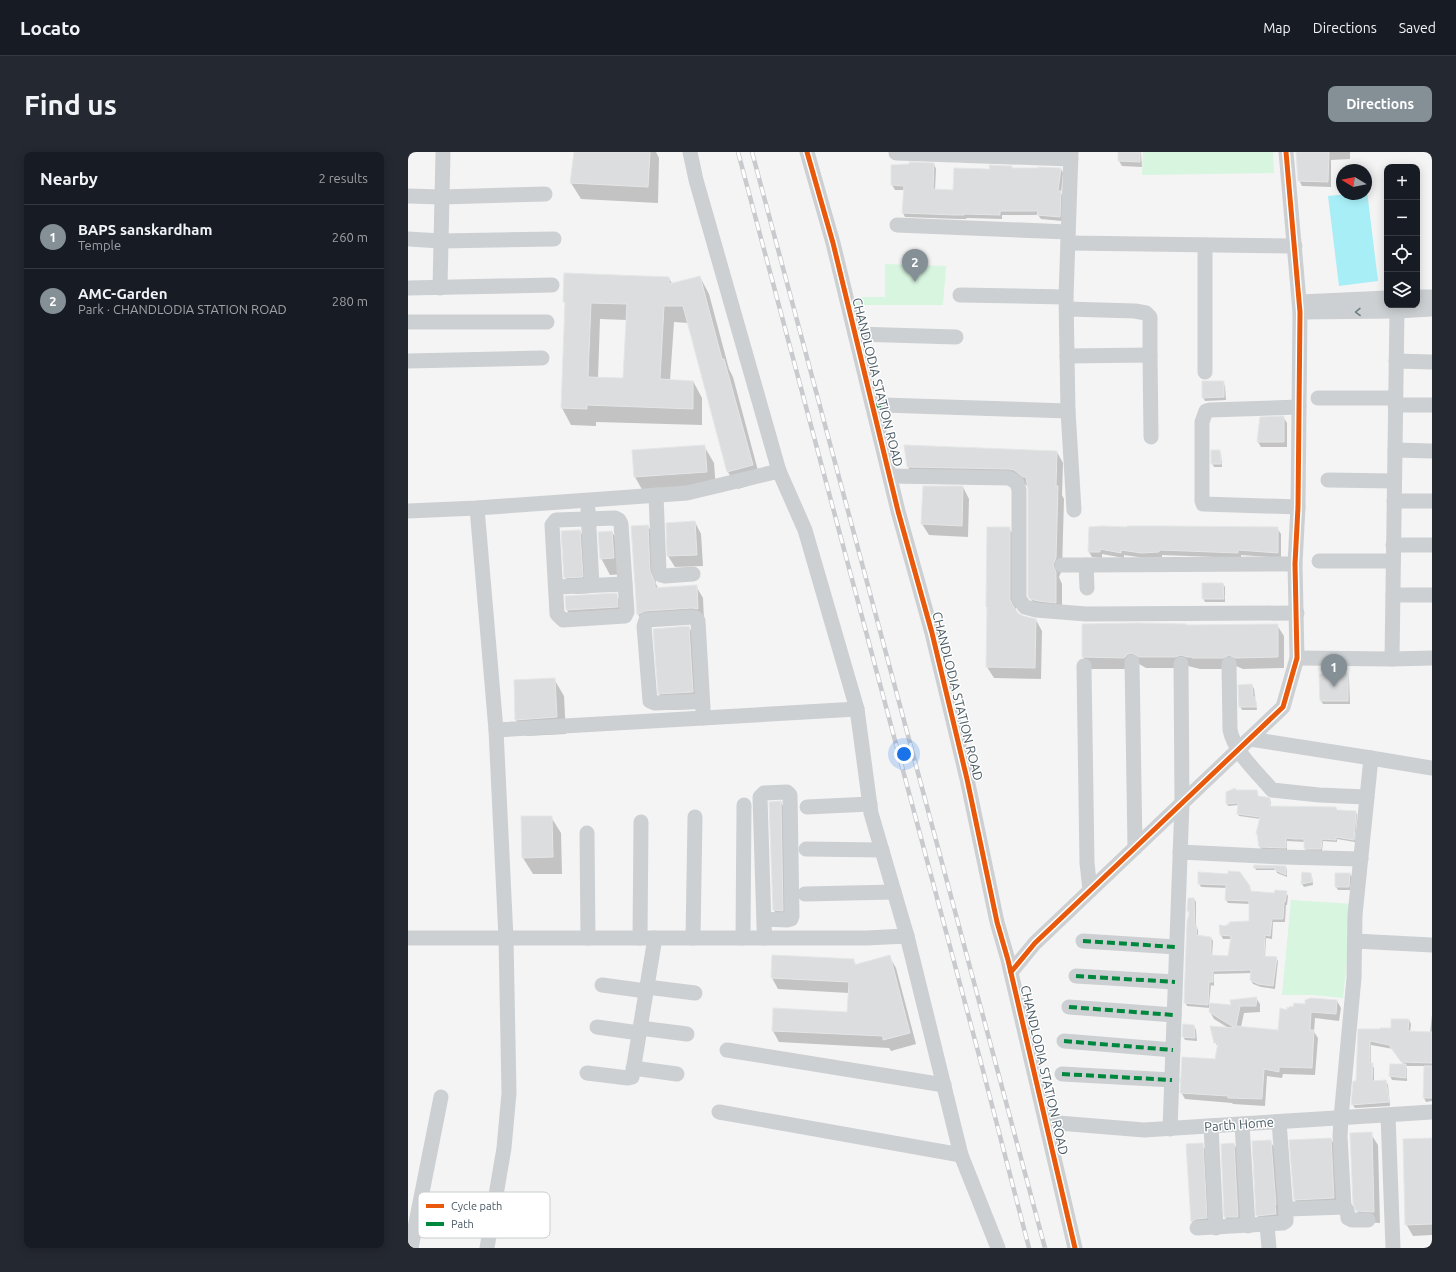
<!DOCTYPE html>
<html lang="en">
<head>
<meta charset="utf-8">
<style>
	body { margin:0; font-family:Ubuntu,sans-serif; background:#242831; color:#f1f3f6 }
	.controls { position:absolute; right:12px; top:12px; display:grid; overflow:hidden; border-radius:8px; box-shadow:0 2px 10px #0003 }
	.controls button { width:36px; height:36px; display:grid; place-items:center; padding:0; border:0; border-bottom:1px solid #363941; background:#171b24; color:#f1f3f6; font:20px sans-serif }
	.compass { position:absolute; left:928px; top:12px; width:36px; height:36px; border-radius:50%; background:#171b24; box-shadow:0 2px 10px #0003; rotate:280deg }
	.you { position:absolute; left:496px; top:602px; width:14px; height:14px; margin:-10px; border:3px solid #fff; border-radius:50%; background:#1a73e8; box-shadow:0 0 0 6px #1a73e833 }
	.badge { display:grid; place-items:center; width:26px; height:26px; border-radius:50%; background:#848f96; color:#fff; font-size:13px; font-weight:700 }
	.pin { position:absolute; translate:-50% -33px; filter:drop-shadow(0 1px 2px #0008) }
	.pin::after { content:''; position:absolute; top:21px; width:14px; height:12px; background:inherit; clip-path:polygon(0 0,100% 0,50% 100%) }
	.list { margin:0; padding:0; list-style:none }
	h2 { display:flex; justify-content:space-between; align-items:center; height:52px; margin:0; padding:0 16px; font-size:17px }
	h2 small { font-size:13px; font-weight:400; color:#9ea1a6 }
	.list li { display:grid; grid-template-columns:26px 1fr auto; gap:12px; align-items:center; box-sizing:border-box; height:64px; padding:0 16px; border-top:1px solid #363941 }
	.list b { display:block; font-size:15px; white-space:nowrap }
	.list p { margin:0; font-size:13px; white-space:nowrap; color:#9ea1a6 }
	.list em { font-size:13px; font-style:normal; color:#9ea1a6 }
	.icon { flex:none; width:22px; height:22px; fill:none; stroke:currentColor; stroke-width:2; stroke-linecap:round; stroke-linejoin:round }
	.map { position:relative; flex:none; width:1024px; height:1096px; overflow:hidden; border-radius:8px }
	header { display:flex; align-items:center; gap:24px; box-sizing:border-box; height:56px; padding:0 20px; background:#171b24; border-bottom:1px solid #363941 }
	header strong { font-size:19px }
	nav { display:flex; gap:22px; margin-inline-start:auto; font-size:14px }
	.intro { display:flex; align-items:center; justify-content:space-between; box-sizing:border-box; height:96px; padding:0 24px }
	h1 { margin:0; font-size:28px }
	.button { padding:10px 18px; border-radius:8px; background:#848f96; color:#fff; font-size:14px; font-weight:700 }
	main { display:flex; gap:24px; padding:0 24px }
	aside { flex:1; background:#171b24; border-radius:8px; box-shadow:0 2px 10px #0003 }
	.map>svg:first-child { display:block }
	.green { fill:#d7f5df }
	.water { fill:#a8eef6 }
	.shadow { fill:#0003; fill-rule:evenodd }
	.building { fill:#dbddde; stroke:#e5e6e7; fill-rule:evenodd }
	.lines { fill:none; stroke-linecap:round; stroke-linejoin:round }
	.minor { stroke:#cdd0d2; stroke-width:15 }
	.rail-casing { stroke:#c8cacd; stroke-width:4.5 }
	.rail { stroke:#fff; stroke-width:3; stroke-dasharray:9; stroke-linecap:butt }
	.quiet { stroke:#00873e; stroke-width:4; stroke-dasharray:8 4; stroke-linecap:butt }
	.cycleway-casing { stroke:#fff; stroke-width:8 }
	.cycleway { stroke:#e8590c; stroke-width:5 }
	.oneway { stroke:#707d84 }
	.labels { text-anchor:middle; stroke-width:3; stroke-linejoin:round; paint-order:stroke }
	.street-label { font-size:13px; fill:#485963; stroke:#fff }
	.key { fill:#fff; stroke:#c8cdd0; stroke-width:1 }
	.key-label { font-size:11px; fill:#485963 }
</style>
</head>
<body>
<header>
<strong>Locato</strong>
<nav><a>Map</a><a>Directions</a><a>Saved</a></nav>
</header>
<div class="intro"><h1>Find us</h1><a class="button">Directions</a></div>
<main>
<aside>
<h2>Nearby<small>2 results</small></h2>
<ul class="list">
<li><span class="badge">1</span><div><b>BAPS sanskardham</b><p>Temple</p></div><em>260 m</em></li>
<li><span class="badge">2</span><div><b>AMC-Garden</b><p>Park · CHANDLODIA STATION ROAD</p></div><em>280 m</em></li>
</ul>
</aside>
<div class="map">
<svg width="1024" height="1096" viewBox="0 0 1024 1096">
	<rect width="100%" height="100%" fill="#f4f4f4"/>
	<!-- green -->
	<g class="green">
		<polygon points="735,0 865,0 866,21 734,23"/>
		<polygon points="477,112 538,114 535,153 448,153 447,145 477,145"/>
		<polygon points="883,748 945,752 935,846 905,843 874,843"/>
	</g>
	<!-- water -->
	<polygon class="water" points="959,39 970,129 931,134 920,44 939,42 958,42"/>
	<!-- shadow -->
	<g class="shadow">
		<polygon points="167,0 248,0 251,6 250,51 173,47 163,31"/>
		<polygon points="711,0 733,0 734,15 714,14 711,9"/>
		<polygon points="889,0 942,0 942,7 923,8 923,35 894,34 891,28"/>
		<polygon points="526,12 528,17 527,38 546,39 580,18 604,15 605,17 653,17 655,21 653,41 655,45 654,69 633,67 630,63 594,63 594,67 559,66 558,67 551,67 497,65 495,61 496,38 487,38 484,33 484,14"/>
		<path d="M292 125 301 142 321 217 325 225 353 330 330 337 320 320 280 171 266 170 262 229H285L294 246V273L188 270V274L163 273 154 256 158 153 156 149 261 126 264 132ZM192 167 219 168 216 227 190 226Z"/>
		<polygon points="815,230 817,234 818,248 797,249 795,245"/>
		<polygon points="876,266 879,271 879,295 853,295 850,290"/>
		<polygon points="296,294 306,311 308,337 236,341 227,325"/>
		<polygon points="811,299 813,302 814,315 806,315 804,311"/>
		<polygon points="649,300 655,311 654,343 656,347 654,418 651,425 654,432 654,462 628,456 621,444 621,335 613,330 506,326 500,315"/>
		<polygon points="555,335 561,347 560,385 521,383 514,372"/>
		<polygon points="287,370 293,382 295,414 267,415 260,404 259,372"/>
		<polygon points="240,374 246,385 248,432 250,436 288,434 295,446 296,468 236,474 230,462"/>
		<polygon points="601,376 608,388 608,460 614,465 628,468 634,479 633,527 586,526 579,515 580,456"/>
		<polygon points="869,376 873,382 873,406 833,403 833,406 754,403 754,405 737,406 716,403 716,406 694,402 694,406 684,405 681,400 720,377"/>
		<polygon points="172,379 181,396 184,441 167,442 157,425"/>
		<polygon points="204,380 214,396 215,422 202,423 193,406"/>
		<polygon points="815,432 817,435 817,450 797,450 795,446"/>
		<polygon points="208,442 215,454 216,467 166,470 159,458 158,445"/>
		<polygon points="675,473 869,473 876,484 876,516 835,517 828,514 821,517 792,517 780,514 774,516 738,516 731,512 723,517 682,517 675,505"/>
		<polygon points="281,475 290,492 294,557 261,558 251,542"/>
		<polygon points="940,522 941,526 942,552 915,552 913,549"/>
		<polygon points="146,527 156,544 158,582 118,584 108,568"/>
		<polygon points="844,533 846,537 849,558 834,558 832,554"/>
		<polygon points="828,639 849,639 850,645 861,647 863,650 862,655 928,656 929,658 947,660 949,662 947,690 929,687 929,690 915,689 914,699 898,699 897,696 897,690 879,689 879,698 853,697 852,694 853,667 831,664 830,662 830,653 820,654 819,651"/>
		<polygon points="373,650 379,662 381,770 372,769 366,758 362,651"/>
		<polygon points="143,665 153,681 154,722 125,722 115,706"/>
		<polygon points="878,715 879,718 879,725 869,721 868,718 848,718 847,716"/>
		<polygon points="791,721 841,735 844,740 867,743 878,740 880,744 879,753 878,753 877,770 865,770 864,787 858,786 857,805 868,806 870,809 867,837 853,835 845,832 843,828 844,821 806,822 806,834 803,833 801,852 824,854 848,846 852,852 852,860 836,861 833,875 871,879 880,860 886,856 929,849 933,856 931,869 907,866 906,880 910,886 907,923 875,922 874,926 859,924 857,954 825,952 824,951 777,947 773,940 808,908 810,895 807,890 822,877 806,867 802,860 802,856 779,854 777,850 782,763 780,759 786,747 788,750 788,774 790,778 790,785 803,786 805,789 804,804 820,805 824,787 815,787 813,783 820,775 842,770 842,752 820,751 818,748 819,736 793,735 791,731"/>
		<polygon points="902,722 904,725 905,733 896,735 894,732"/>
		<polygon points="942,722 944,725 942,738 930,738 928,735"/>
		<polygon points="481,804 488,816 508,892 483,899 481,896 371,890 365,879 440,861 441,841 370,837 364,826 445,808 448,813"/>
		<polygon points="1024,863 1024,949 1018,950 1016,946 1019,914 998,914 999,917 999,929 984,928 982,924 983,913 996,913 985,897 963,893 963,912 966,916 966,930 978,929 980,933 982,954 947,956 944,952 949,931 951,878 984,877 1001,868 1003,872 1002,880 1022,881"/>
		<polygon points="786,874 788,878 789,889 777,888 775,884"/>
		<polygon points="963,982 970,993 972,1071 956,1070 949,1059"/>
		<polygon points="923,987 929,998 932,1057 894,1059 887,1048"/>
		<polygon points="1024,987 1024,1083 1005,1084 998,1072"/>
		<polygon points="862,989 869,1000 873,1064 856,1075 849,1063"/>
		<polygon points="794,992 801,1004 804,1078 790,1081 784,1070 779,993"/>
		<polygon points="826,992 832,1003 836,1076 824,1076 817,1065 814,993"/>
	</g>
	<!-- building -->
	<g class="building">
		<polygon points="166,0 242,0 240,35 162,31"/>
		<polygon points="710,0 732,0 732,10 710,9"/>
		<polygon points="888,0 921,0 920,30 890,29"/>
		<polygon points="501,10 526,11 525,37 545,38 546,16 580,17 582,17 581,13 604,14 604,16 630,16 630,15 653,16 650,39 653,39 652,65 629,63 630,59 592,59 592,63 557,62 556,63 548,63 494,61 496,34 483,33 483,13 501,12"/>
		<path d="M156 121 261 125V132L292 124 314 207H316L345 313 319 320 275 154H256L252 227 285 229V257L179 253V257L153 256 157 150H155ZM183 151 219 152 215 226 180 225Z"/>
		<polygon points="794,229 816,229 816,245 794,246"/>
		<polygon points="876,264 876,290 849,290 852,265"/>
		<polygon points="297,293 299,320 226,325 224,298"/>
		<polygon points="496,293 649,299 648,334 650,334 648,406 645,413 648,420 648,451 630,449 622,447 620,444 620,338 618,325 615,325 606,318 601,317 499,315"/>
		<polygon points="803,298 812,298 813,312 803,312"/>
		<polygon points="515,334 555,334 554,374 513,372"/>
		<polygon points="287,369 289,403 259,404 258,371"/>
		<polygon points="240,373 242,419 247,430 247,436 289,433 290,457 284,456 237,459 229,463 223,374"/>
		<polygon points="694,374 719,375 719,374 758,374 870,375 870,401 830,398 830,401 751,398 751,400 733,401 713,398 713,401 692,397 692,400 680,400 681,375"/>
		<polygon points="579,375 602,375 602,447 604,452 610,461 615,464 628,467 627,516 578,515 579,455 578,455"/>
		<polygon points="172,378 175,425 156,426 153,379"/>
		<polygon points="204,379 206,406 192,407 190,380"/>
		<polygon points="794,431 815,431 816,447 794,447"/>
		<polygon points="209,441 210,455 158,458 157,444"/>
		<polygon points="729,471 778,472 778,473 870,472 870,505 827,506 821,503 815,506 784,506 784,505 779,505 773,503 767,505 731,505 724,501 720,502 716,506 674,505 674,472"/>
		<polygon points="281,474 285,540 250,542 245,477"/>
		<polygon points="940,521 940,549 912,549 911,522"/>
		<polygon points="147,526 149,565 107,568 106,528"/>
		<polygon points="844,532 845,545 847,545 849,555 831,555 830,533"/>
		<polygon points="827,636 828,638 849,638 850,644 858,645 862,646 862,654 928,655 928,658 948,659 946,688 928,685 928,688 914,687 913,697 896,697 896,687 887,687 878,686 878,696 851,695 849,682 848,682 852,665 829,662 830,651 818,652 818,640"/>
		<polygon points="373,649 375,759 365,758 361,650"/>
		<polygon points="113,664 144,664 145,705 114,706"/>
		<polygon points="846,713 878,714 878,723 867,718 867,716 845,716"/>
		<polygon points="820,719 832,720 842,734 842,739 866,741 867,738 879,739 877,750 876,750 875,767 864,767 862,784 857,783 856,804 869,805 865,834 850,832 842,828 843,818 805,819 805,830 801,830 800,853 776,851 779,769 782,759 779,759 780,746 786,746 787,774 789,774 788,783 803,785 803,803 820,804 823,784 812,783 811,773 819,774 819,772 822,772 821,770 841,769 841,749 817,748 818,733 790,732 790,720 820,722"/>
		<polygon points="894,720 903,721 904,730 893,732"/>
		<polygon points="927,721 942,721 941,735 927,735"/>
		<polygon points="364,803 446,807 446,813 482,803 502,881 475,888 475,884 364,879 365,856 439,860 441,830 363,826"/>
		<polygon points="849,845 848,854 832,854 828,874 870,878 872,856 879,858 879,855 881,856 882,854 885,855 886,851 897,852 897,848 903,846 929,848 928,862 903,860 902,878 906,878 904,916 871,915 871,920 856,917 854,947 820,946 820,944 772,941 774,905 807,907 810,891 806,891 802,874 827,876 801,860 802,851 823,853 822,848"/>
		<polygon points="983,867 1001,867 1000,879 1024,880 1024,911 993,910 981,893 962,889 962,911 965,911 964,929 978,928 981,950 943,953 945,929 948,929 950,877 972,877 972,876 983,876"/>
		<polygon points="775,872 786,873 787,886 774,885"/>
		<polygon points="982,912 998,912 998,926 981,924"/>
		<polygon points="1016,914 1024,914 1024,946 1015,946"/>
		<polygon points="964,980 966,1060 948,1059 945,1051 942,981"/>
		<polygon points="923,986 926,1046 886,1048 881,988"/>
		<polygon points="1024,986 1024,1072 997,1073 995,987"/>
		<polygon points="863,988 868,1053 867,1053 868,1062 848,1064 844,989"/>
		<polygon points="795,991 799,1066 788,1067 783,1070 778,992"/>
		<polygon points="826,991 830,1065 816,1065 813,992"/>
	</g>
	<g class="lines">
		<!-- minor -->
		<g class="minor">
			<polyline points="282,0 288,28 371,319 397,378 449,557 463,661 499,784"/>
			<polyline points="399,0 425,91 490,359 524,481 559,627 589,770 600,808 667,1096"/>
			<polyline points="488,1 663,7"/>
			<polyline points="0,44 34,45 137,42"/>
			<polyline points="489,73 660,80"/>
			<polyline points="0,87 33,89 146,87"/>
			<polyline points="660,91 887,94"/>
			<polyline points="0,136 144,133"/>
			<polyline points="32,136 35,0"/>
			<polyline points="552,143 658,145"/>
			<polyline points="1009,145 1024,145"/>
			<polyline points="892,150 979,146"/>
			<polyline points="659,157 727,159 738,161 742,165 742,203"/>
			<polyline points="892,160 989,159 1024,157"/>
			<polyline points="0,170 139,170"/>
			<polyline points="447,182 548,185"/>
			<polyline points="659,204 742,203 743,285"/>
			<polyline points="0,209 134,206"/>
			<polyline points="988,209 1024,210"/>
			<polyline points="797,220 797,93"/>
			<polyline points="910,246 987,246"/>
			<polyline points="475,253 660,259 658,145 663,0"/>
			<polyline points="987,253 1024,253"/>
			<polyline points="660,259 666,358"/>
			<polyline points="987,298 1024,299"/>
			<polyline points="482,324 601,326 609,331 611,338 611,447 617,455 628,458 678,462 889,461"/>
			<polyline points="920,328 986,329"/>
			<polyline points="248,343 251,419 253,423 257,424 285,422"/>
			<polyline points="986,349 1024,349"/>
			<polyline points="890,355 795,352 794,349 794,270 798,259 802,258 891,255"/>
			<polyline points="69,356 88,578 98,786 101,941 96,996 79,1096"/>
			<polyline points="180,358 184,433"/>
			<polyline points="0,359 69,356 279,341 371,319"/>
			<polygon points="207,366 211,368 213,372 219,460 217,464 155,468 149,462 144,373 148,368"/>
			<polyline points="985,393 1024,393"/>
			<polyline points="911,409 985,409"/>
			<polyline points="654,413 678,413"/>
			<polyline points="148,435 217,432"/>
			<polyline points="679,436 678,413 887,412"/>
			<polyline points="985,443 1024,443"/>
			<polyline points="889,506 984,507 1024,506"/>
			<polyline points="984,507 989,159"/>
			<polyline points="724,510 727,696"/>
			<path d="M821 512 822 578C827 601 849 620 864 638L911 643 959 645"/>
			<polyline points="676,514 679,711 682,738"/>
			<polyline points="294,549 247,551 242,549 236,474 238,468 285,465 288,466 290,469 295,556 295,566"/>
			<polyline points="88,578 449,557"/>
			<polyline points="842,587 963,606 947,763 946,826 933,966 932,984 936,1055"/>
			<polyline points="963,606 1024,616"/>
			<polyline points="399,655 462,652"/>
			<polyline points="179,681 180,786"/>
			<polyline points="398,697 474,698"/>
			<polyline points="772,700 875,705 953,707"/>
			<polyline points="397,742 486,740"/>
			<polyline points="356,767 379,768 383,767 384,764 382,643 379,640 356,641 352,645 356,774 357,786"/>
			<polyline points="0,786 458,786 499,784 553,1003 590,1096"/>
			<polyline points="232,786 233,670"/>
			<polyline points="285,786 287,665"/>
			<polyline points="335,786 336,653"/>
			<polyline points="675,789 768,795"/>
			<polyline points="947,789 1024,793"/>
			<polyline points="603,820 627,791 875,555 889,506 887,412 890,355 892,160 878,0"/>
			<polyline points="668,824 767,830"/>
			<polyline points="194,833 238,839"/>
			<polyline points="239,835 287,841"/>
			<polyline points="661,855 766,863"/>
			<polyline points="189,875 231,881"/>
			<polyline points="232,876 279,882"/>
			<polyline points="656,889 765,898"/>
			<polyline points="319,898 536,933"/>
			<polyline points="225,916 269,922"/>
			<polyline points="179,921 220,926 224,925 247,786"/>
			<polyline points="654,922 764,928"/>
			<polyline points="311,960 553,1003"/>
			<polyline points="980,963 985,1096"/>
			<polyline points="638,970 736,978 1024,960"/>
			<polyline points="871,970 878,1060"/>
			<polyline points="834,972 840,1074"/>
			<polyline points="803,974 808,1076"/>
			<polyline points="762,977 774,651 773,512"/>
			<polyline points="859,1073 861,1096"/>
			<polyline points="789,1076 875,1071 878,1069 878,1060 881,1057 936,1055 939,1058 940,1066 944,1068 960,1068"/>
			<polyline points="3,1096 33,945"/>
		</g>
		<defs>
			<g id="rail">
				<polyline points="330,0 572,907 621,1096"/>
				<polyline points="344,0 637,1096"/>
			</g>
		</defs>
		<!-- rail casing -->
		<use href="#rail" class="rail-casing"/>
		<!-- rail -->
		<use href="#rail" class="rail"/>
		<!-- quiet -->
		<g class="quiet">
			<polyline points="465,254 475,253"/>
			<polyline points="675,789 768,795"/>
			<polyline points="668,824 767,830"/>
			<polyline points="661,855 766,863"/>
			<polyline points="656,889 765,898"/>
			<polyline points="654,922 764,928"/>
		</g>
		<defs>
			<g id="cycleway">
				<polyline points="399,0 425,91 490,359 524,481 559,627 589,770 600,808 667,1096"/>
				<polyline points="603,820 627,791 875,555 889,506 887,412 890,355 892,160 878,0"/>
			</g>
		</defs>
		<!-- cycleway casing -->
		<use href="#cycleway" class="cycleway-casing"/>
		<!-- cycleway -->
		<use href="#cycleway" class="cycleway"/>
	</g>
	<!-- one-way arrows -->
	<defs><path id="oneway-chevron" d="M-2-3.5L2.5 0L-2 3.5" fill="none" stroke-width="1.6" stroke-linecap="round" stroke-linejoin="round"/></defs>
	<use class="oneway" href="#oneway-chevron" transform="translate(950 160) rotate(179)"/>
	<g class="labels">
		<!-- street labels -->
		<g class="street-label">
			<text transform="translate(470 230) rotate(76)" y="5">CHANDLODIA STATION ROAD</text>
			<text transform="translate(550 544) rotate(76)" y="5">CHANDLODIA STATION ROAD</text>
			<text transform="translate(637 918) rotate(77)" y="5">CHANDLODIA STATION ROAD</text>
			<text transform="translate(831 972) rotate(-4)" y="5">Parth Home</text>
		</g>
	</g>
	<!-- legend -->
	<rect x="10" y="1040" width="132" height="46" rx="6" class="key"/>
	<rect x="18" y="1052" width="18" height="4" fill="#e8590c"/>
	<rect x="18" y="1070" width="18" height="4" fill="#00873e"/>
	<g class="key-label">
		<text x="43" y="1058">Cycle path</text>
		<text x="43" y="1076">Path</text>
	</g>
</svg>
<div class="controls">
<button>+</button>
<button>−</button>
<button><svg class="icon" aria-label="locate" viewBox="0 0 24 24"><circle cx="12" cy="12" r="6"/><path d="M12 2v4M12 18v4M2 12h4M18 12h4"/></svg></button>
<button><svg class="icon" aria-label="layers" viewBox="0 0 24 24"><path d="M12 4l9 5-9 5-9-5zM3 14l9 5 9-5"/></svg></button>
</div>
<svg class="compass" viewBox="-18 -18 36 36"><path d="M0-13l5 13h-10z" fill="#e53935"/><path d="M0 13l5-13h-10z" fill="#9ea1a6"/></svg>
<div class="you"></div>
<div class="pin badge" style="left:926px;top:535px">1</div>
<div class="pin badge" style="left:507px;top:130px">2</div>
</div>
</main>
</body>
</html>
